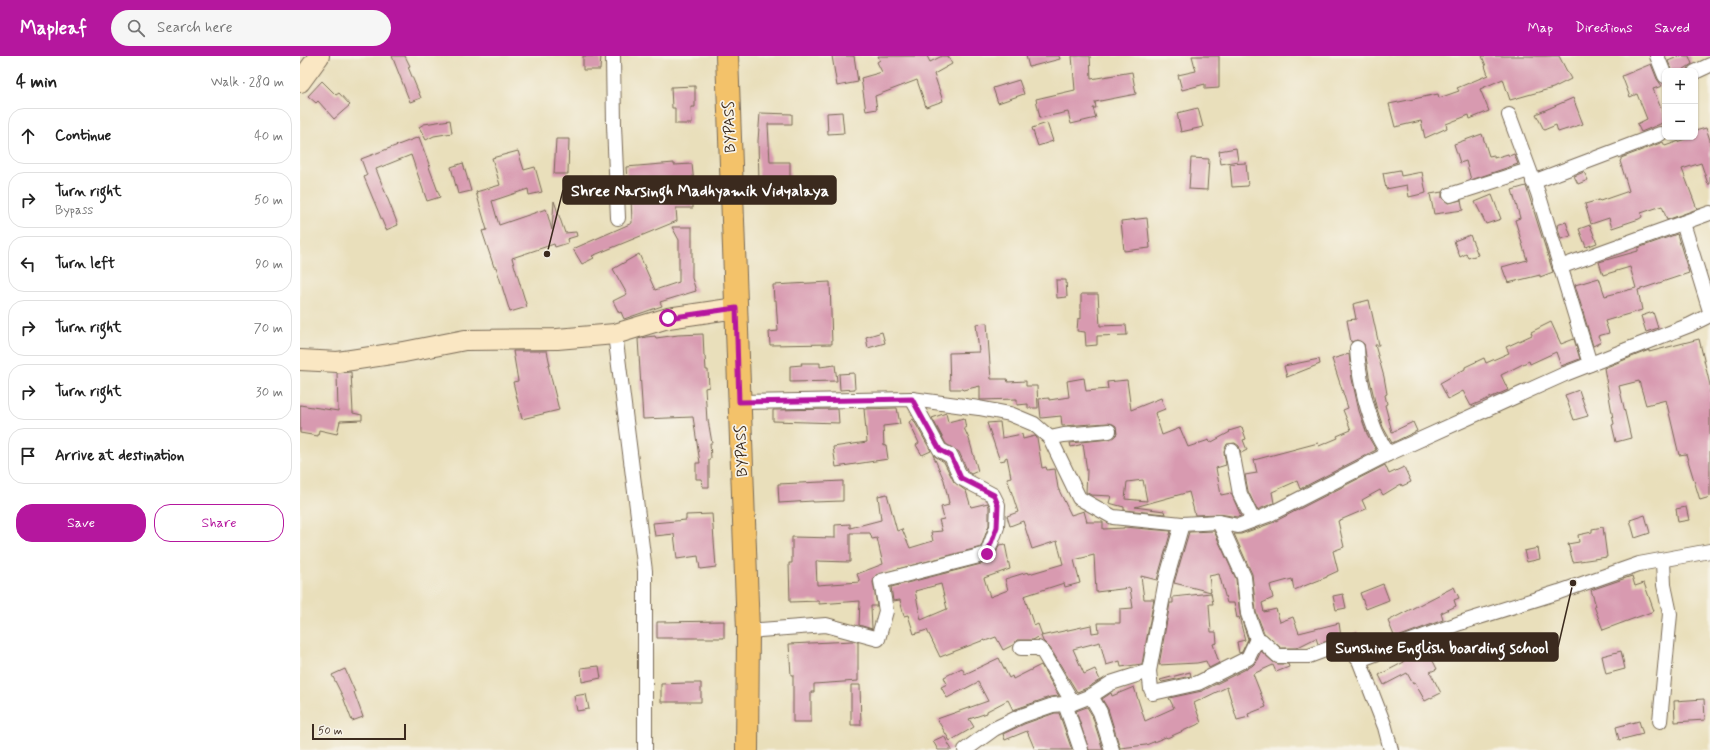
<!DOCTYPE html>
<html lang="en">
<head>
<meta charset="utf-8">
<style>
	body { margin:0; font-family:Mynerve,sans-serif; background:#f6f6f6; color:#222 }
	.controls { position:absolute; right:12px; top:12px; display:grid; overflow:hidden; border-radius:8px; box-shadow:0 1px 3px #0004 }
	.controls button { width:36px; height:36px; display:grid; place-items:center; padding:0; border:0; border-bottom:1px solid #e0e0e0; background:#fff; color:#222; font:20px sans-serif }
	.scale { position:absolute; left:12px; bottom:10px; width:94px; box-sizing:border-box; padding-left:4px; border:2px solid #3b2a1e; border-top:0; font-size:11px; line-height:14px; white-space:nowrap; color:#3b2a1e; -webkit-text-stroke:3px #f7f3e8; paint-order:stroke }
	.stop { position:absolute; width:12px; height:12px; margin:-9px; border:3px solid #b5179e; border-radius:50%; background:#fff }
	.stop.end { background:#b5179e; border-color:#fff; box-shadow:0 1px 4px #0008 }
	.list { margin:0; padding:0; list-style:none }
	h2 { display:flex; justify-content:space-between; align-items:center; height:52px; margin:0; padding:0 16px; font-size:17px }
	h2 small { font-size:13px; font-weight:400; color:#767676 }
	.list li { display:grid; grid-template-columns:26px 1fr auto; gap:12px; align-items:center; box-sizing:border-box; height:56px; margin:0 8px 8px; padding:0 8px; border:1px solid #e0e0e0; border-radius:16px }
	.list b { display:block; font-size:15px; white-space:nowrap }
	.list p { margin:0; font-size:13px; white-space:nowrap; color:#767676 }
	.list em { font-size:13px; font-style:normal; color:#767676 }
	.actions { display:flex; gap:8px; padding:12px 16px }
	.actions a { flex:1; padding:9px 0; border:1px solid #b5179e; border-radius:16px; text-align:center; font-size:14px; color:#b5179e }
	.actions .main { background:#b5179e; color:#fff }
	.icon { flex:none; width:22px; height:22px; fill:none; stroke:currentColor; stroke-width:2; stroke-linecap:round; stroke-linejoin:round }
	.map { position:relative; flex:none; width:1410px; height:694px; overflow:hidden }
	header { display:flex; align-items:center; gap:24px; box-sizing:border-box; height:56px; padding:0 20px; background:#b5179e; color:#fff }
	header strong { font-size:19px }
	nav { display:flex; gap:22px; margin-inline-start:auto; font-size:14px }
	.search { width:280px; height:36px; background:#f6f6f6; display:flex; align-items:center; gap:10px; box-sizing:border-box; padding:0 14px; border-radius:22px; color:#767676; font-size:15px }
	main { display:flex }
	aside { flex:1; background:#fff }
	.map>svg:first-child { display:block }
	.building { fill:#d89ab0; fill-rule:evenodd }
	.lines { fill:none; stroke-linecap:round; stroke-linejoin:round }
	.street-casing { stroke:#786955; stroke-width:16 }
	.secondary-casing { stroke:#786955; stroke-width:22 }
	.primary-casing { stroke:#786955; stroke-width:24 }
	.street { stroke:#fff; stroke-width:14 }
	.secondary { stroke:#fae7c3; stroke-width:20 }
	.primary { stroke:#f3c26a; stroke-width:22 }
	.route { stroke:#b5179e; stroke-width:5 }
	.labels { text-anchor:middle; stroke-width:3.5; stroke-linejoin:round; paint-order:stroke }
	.street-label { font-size:15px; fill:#3b2a1e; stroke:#f7f3e8 }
	.leader { fill:none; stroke:#3b2a1e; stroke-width:1.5 }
	.callout-dot { fill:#3b2a1e; stroke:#f7f3e8; stroke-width:1.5 }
	.callout { fill:#3b2a1e; stroke:#3b2a1e; stroke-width:1.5 }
	.callout-label { font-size:16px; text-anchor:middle; font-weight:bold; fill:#fff }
</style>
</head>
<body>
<header>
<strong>Mapleaf</strong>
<div class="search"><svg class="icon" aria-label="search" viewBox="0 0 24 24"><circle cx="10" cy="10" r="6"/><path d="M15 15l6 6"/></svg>Search here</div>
<nav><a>Map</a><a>Directions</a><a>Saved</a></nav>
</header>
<main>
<aside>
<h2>4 min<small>Walk · 280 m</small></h2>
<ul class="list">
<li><svg class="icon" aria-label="ahead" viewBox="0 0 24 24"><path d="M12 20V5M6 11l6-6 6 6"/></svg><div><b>Continue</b></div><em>40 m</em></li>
<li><svg class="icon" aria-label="right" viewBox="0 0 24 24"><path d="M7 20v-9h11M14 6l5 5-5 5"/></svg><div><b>Turn right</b><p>Bypass</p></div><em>50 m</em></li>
<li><svg class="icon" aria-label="left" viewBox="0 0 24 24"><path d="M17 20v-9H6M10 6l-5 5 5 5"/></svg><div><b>Turn left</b></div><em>90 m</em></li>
<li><svg class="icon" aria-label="right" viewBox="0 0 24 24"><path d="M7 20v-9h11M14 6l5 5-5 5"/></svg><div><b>Turn right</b></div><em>70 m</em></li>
<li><svg class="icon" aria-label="right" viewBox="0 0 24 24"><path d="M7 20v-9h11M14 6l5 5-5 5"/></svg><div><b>Turn right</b></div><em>30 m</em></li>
<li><svg class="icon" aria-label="arrive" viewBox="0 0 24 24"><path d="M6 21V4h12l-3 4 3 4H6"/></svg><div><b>Arrive at destination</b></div></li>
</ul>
<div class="actions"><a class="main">Save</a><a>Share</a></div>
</aside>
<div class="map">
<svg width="1410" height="694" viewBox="0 0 1410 694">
	<rect width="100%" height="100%" fill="#f7f3e8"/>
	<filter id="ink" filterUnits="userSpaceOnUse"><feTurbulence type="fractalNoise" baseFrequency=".025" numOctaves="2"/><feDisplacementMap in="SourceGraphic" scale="8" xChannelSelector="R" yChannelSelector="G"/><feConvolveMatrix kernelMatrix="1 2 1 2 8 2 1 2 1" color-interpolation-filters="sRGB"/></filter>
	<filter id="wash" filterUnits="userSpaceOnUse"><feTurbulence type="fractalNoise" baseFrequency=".012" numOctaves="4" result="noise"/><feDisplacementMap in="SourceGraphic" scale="16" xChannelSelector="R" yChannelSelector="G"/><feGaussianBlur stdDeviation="0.9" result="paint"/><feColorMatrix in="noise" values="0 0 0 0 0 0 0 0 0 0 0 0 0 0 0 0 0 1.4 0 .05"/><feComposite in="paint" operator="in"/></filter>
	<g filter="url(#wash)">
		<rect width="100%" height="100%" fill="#e9dfbb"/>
		<g id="blocks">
			<!-- building -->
			<g class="building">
				<polygon points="92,0 105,0 110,10 108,11 121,42 110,46"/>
				<polygon points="283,0 301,0 300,14 283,14"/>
				<polygon points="532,0 554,0 558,26 537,30"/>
				<polygon points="578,0 627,0 630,6 642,0 648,0 652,8 634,18 643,45 626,51 617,24 575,40 577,53 566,55 561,22 582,16 577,6 580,4"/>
				<polygon points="726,0 759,0 760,3 729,11"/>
				<polygon points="772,0 790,0 791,23 832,16 836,38 795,46 796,52 793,52 796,62 771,68 768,56 740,62 736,43 775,34"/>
				<polygon points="892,0 919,0 919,32 905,33 905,28 882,34 878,19 896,15"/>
				<polygon points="1182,0 1259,0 1271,23 1253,32 1210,44 1203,23 1180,33 1189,55 1170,63 1169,59 1146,68 1147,72 1125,82 1121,65 1095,71 1089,48 1138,38 1139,42 1159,35 1157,32 1188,19 1185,10 1186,10"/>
				<polygon points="1380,0 1389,0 1392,8 1381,15 1372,15 1368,5"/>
				<polygon points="1351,8 1357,23 1362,30 1353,33 1365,62 1365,66 1341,76 1337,68 1347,63 1337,38 1330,41 1322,20"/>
				<polygon points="719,24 724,38 698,47 693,32"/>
				<polygon points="22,25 36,39 39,37 50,49 34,63 18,45 16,47 8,40"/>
				<polygon points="395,30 395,51 391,51 392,68 375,68 375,52 372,52 371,31"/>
				<polygon points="1273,42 1283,68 1258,76 1256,69 1244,74 1236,58"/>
				<polygon points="898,52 903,71 881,76 877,57"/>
				<polygon points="542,56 544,77 528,78 527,57"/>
				<polygon points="460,57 492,58 492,68 468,68 470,106 490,106 490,126 501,125 501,129 521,129 521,144 508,145 508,142 463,145 462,125 459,125 458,85"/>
				<polygon points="150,64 152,77 134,80 126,84 119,71 124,68"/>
				<polygon points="747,67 753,85 738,90 732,72"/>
				<polygon points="1406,72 1410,84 1410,128 1408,128 1401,107 1382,113 1397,153 1367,164 1362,150 1341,157 1342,161 1339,163 1312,172 1309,162 1291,168 1285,148 1299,144 1300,145 1329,135 1320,105 1321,104 1321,102 1363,86 1365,90 1391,81 1395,81 1395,75"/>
				<polygon points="1182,78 1189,100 1194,99 1194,102 1208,98 1209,100 1214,98 1218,108 1171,124 1166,105 1160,107 1154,88"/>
				<polygon points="119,81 130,111 129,111 140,141 127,145 111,99 76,113 98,169 86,174 64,121 67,119 61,103"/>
				<polygon points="256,83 269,83 268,118 254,118"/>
				<polygon points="936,92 938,105 921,108 919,95"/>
				<polygon points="218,95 224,114 235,111 242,136 229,139 228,133 192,145 199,169 246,153 252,174 254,145 265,177 276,176 277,180 267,183 268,187 255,191 254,188 212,202 227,251 210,256 196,211 194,211 182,175 187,174 176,136 200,129 192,102"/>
				<polygon points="891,102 909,103 907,134 889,133"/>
				<polygon points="163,107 171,135 158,138 151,111"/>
				<polygon points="374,107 374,109 392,108 395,138 393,138 393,152 376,152 377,165 292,200 294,202 282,208 273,193 332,167 331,141 328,142 326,111"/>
				<polygon points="946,107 948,130 932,131 930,108"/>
				<polygon points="1100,114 1101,120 1122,116 1126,137 1109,141 1107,129 1086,133 1083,117"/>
				<polygon points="1284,116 1288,124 1278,128 1274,120"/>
				<polygon points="1226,130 1253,216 1240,221 1240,219 1208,227 1202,211 1227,204 1215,164 1220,162 1212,134"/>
				<polygon points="1142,136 1142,142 1148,147 1161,144 1163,154 1134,158 1130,138"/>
				<polygon points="1192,139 1201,163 1186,168 1175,146"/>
				<polygon points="847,162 850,192 824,195 821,165"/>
				<polygon points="1266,166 1271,180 1261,183 1257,169"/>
				<polygon points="1290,169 1297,187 1286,191 1279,173"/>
				<polygon points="372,171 392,171 392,222 396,235 360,246 362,250 324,263 321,256 319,257 313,245 327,238 313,213 339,198 355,234 379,226 379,184"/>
				<polygon points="1377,178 1389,217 1338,234 1342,254 1305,265 1309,277 1298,280 1301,286 1293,290 1275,229 1299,222 1305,240 1336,232 1330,211 1303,219 1299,206 1338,195 1338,192"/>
				<polygon points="1170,179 1178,199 1168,202 1166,198 1160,201 1154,185"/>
				<polygon points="756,224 766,224 767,241 757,242"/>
				<polygon points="530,226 532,288 470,289 469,276 478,275 476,244 474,244 473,229"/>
				<polygon points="781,238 798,238 800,270 826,269 827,279 797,280 797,289 786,290 785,276 777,275 778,262 781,263"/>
				<polygon points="1069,244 1079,289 1075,289 1084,321 1087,338 1085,339 1087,348 1085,349 1092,376 1113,366 1117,375 1092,387 1083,371 1076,350 1069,320 1064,288 1057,284 1051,286 1047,264 1056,263 1053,248"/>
				<polygon points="1353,256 1358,272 1346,276 1341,260"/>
				<polygon points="1251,266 1261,288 1274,283 1280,303 1261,310 1256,296 1230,308 1229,305 1201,319 1208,334 1171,350 1163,335 1148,343 1140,327 1165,313 1165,311 1184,302 1186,307 1209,297 1206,291 1232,279 1231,276"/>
				<polygon points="687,267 691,323 707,323 708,326 726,325 726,330 737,330 738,352 728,352 728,348 717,349 717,343 680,344 680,330 663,334 662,333 650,333 649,297 679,296 676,268"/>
				<polygon points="582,276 585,287 568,292 566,281"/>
				<polygon points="403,278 404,300 405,300 406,314 408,314 409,331 405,332 407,365 408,364 412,387 410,387 411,402 409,403 409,431 403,431 402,423 396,423 396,407 400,407 393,361 343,363 338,283 346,281 355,280 356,282 378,279"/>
				<polygon points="1399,283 1410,329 1410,441 1400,444 1386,398 1379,399 1366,344 1346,349 1339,325 1319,330 1331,382 1316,386 1312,369 1314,368 1304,312 1349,294 1349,296"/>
				<polygon points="213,295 247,295 250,309 248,309 259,354 222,363 213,326 218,325"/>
				<polygon points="1049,298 1052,323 1059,355 1067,378 1076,394 1000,433 997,425 972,436 974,447 957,454 948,435 945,419 957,417 954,404 1018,387 1019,390 1038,382 1037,380 1051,374 1043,354 1048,352 1032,303"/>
				<polygon points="1019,303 1020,308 987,321 984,310"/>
				<polygon points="501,307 520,307 520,311 535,309 537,325 490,326 490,310 502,309"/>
				<polygon points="51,316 53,357 62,359 62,364 40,365 37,378 19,374 18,380 0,377 0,349 38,355 37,317"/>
				<polygon points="554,317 555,333 540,334 539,318"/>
				<path d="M784 322 786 335 808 333 807 326 827 324 831 354 861 342 865 353 855 357 862 379 880 372 888 391 909 384 910 387 930 376 929 375 942 371 946 383 943 384 947 394 941 397 939 390 935 387 927 388 924 396 926 409 916 412 921 439 931 437 941 460 937 461 919 458 895 459 889 436 835 451 864 455 865 458 824 454V451L809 447 811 440 791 439 786 436 787 415 783 388 771 391 770 387 810 383 817 378 816 370 813 368 808 367 762 370 761 360 741 362 739 343 749 342V344L769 341 767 325ZM843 424 847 445 825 443 827 426Z"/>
				<polygon points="1279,334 1288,360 1274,364 1265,339"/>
				<polygon points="597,352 600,368 583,370 584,390 586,389 588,403 536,411 533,391 567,386 564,353"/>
				<polygon points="538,353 539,367 473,365 473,354"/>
				<polygon points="646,357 648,366 664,362 666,372 664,372 669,383 678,415 671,418 668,416 659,396 646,388 632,362"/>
				<polygon points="613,363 631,395 622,399 616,389 619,387 609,366"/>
				<path d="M700 366 702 382 722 378 723 383 735 380 737 382 742 412 746 411 747 414 755 413 758 432 771 459 784 455 787 466H803V473L824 472V471L871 475 857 524 841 520 844 543H854L842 608 821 611 820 605 806 609 800 586 773 593 784 618 795 613 800 624 787 632 777 636 750 592 743 585 741 580 791 569 792 577 799 576 798 567H820V553L833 552 830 532 796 536 794 499 774 504 780 527 765 531 764 527 724 540 734 570 738 568 742 579 733 584H717L713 589 703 594 696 581 685 585 684 584 640 601 627 574 614 578 608 559 604 560 600 544 593 545 591 531 689 506 695 501 699 489 705 488 710 513 684 522 690 541 708 534 705 523 728 516 729 518 763 508 757 485 732 493 723 465 710 470 707 460 718 456 707 422 711 421 707 401 705 402V404L700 405 687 367ZM641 528 647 553 621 564 615 535Z"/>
				<path d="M633 399 644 406 654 426 666 435 671 451 688 447 689 451V469L681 491 576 519 573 526 577 550H571L572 573 559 569 560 545 519 548V545L490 546 489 507H492V481L535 482V469L550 468V472L581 464 578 440 587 438 597 475 602 473 610 492 633 485 631 476 642 475 639 464 644 463 641 451 649 449 648 447H649L644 424ZM550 477H570L572 483 577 482 583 508 557 518 560 526 517 529 516 505 550 506Z"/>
				<polygon points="1085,409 1089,418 1104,411 1111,426 1102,430 1101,428 1083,439 1080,434 1062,444 1066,453 1038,465 1044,491 1033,495 1038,515 1027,520 1027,521 994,534 992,523 970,529 973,542 962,547 964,556 976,553 980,566 993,561 999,577 1039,567 1041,581 1018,588 1016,582 996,592 981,592 964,577 956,556 952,518 934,478 941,478 972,467"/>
				<polygon points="543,425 543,445 513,446 513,445 479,447 478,428"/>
				<polygon points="1386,451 1389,464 1378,466 1376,453"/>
				<polygon points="412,458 416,511 400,513 398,500 377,503 374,478 355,480 353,467 386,464 386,459"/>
				<polygon points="1345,459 1350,477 1335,482 1330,464"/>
				<polygon points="1303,471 1307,501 1273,506 1268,488 1279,486 1278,479 1292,476 1292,473"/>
				<polygon points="914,475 936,523 940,559 948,583 942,596 939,597 937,586 945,584 939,561 937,562 934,547 927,547 919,518 909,520 911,536 874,527 889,476"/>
				<polygon points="1238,492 1240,503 1227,506 1224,495"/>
				<polygon points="1332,520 1335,530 1344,527 1354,555 1303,574 1294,550 1296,550 1291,534"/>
				<polygon points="1083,528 1089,544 1066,553 1060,537"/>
				<polygon points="1154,531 1159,542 1154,544 1156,550 1141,557 1143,564 1095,582 1088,565"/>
				<polygon points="911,537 913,548 909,548 911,576 916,576 917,587 913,588 919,607 909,612 906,605 897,607 859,609 870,547 873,547 873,541"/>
				<polygon points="1043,538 1046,552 1036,554 1033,540"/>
				<polygon points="424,565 424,582 357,582 357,566"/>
				<polygon points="1057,576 1062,590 1058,591 1051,583 1043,581"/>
				<polygon points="553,585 558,586 558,625 514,628 514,636 511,636 511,666 493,666 493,619 491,619 489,588"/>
				<polygon points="1125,589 1137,613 1130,616 1141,637 1125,645 1115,627 1113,628 1107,617 1084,629 1079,619 1104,606 1100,598"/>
				<polygon points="961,595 973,606 978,608 988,608 989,611 976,616 973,609 953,618 966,651 948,658 949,661 937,664 927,631 894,647 901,667 867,682 866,681 846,689 820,692 808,653 802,643 811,637 812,640 834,631 845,665 874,652 869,642 902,635 952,610 956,606"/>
				<polygon points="1321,595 1325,613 1306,618 1302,600"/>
				<polygon points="699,602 709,622 712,620 713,623 741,609 759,640 750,641 713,654 708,644 687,655 687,657 669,663 674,671 650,685 637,663 688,645 678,626 647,642 641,631 647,628 644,621 662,612 665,618"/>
				<polygon points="299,610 301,622 282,626 281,612"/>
				<polygon points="45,613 55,636 54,636 63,661 52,665 43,641 32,619"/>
				<polygon points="890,616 891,620 862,626 860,624"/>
				<polygon points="387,627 401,627 401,646 361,646 361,628"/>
				<polygon points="551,629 560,629 561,669 551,669"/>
				<polygon points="286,638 289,653 277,655 274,640"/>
				<polygon points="1404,643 1405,664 1375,666 1374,645"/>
				<polygon points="787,651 792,659 803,694 789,694 776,655"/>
				<polygon points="755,657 759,657 772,694 735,694 727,675 705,684 703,678 724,668"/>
				<polygon points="1339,665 1343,678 1319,684 1316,671"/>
				<polygon points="644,680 652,694 638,694 633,685"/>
			</g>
		</g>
	</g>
	<g filter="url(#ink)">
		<use href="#blocks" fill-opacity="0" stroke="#786955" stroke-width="1"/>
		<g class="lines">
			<defs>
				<g id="street">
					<polyline points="313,0 314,69 318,162"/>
					<polyline points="1357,0 1365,20"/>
					<polyline points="1395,16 1410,9"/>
					<polyline points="1209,59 1238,137 1290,308"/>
					<polyline points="1233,126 1360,78"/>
					<polyline points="1150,139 1229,114"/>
					<polyline points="1383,167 1410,255"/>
					<polyline points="1260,211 1410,157"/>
					<polyline points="315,278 345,515 345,694"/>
					<path d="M1057 292C1058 316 1065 348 1074 371 1077 380 1083 389 1088 398"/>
					<polyline points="439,346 612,343 679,352 710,358 734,368 750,382 779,442 813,461 882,468 866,524 849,615 811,627 791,640 773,647 753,649 721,660 694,673 665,694"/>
					<polyline points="750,382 764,379 809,375"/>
					<polyline points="932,395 940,438 953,464"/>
					<polyline points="919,466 944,521 948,558 957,583"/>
					<polyline points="882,468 919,466 938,470 968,459 1088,398 1265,318 1390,269 1410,259"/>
					<polyline points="448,575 526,569 578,583 586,555 581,525 687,498 697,471 698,449 693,439 661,422 651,400 640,394 612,343"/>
					<polyline points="721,592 738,592 743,596 773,647"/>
					<polyline points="1059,604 1085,671 1091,694"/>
					<polyline points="849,615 851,633 853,637 898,627 948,602 957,583 962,585 978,600 1009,600 1036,590 1045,589 1059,604 1160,567 1259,536 1339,508 1410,495"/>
					<polyline points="791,640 800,656 812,694"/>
					<polyline points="765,648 781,694"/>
					<polyline points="1360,665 1370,558 1364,529 1363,505"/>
				</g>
				<g id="secondary">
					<polyline points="0,26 19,0"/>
					<polyline points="0,304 38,306 104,296 165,284 257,283 315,278 368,262 436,252"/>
				</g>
				<polyline id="primary" points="427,0 448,575 447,694"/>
			</defs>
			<!-- street casing -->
			<use href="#street" class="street-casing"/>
			<!-- secondary casing -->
			<use href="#secondary" class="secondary-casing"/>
			<!-- primary casing -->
			<use href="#primary" class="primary-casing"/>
			<!-- street -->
			<use href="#street" class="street"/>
			<!-- secondary -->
			<use href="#secondary" class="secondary"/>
			<!-- primary -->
			<use href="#primary" class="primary"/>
		</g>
	</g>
	<g class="lines" filter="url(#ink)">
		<!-- route -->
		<polyline class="route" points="368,262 436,252 439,346 612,343 640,394 651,400 661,422 694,439 698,449 697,471 687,498"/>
	</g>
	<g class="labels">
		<!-- street labels -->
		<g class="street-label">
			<text transform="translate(429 71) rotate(-92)" y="5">BYPASS</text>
			<text transform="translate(441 395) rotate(-92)" y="5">BYPASS</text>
		</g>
	</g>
	<!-- callouts -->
	<path class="leader" d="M247 198L263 134M1273 527L1258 591"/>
	<g class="callout-dot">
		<circle cx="247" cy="198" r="4"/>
		<circle cx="1273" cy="527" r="4"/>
	</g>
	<g class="callout">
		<rect x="263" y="120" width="273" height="28" rx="4"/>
		<rect x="1027" y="577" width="231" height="28" rx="4"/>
	</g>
	<g class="callout-label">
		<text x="400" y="140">Shree Narsingh Madhyamik Vidyalaya</text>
		<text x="1142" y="597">Sunshine English boarding school</text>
	</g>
</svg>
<div class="controls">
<button>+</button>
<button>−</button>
</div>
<div class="scale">50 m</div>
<div class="stop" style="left:368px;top:262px"></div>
<div class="stop end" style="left:687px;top:498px"></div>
</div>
</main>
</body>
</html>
